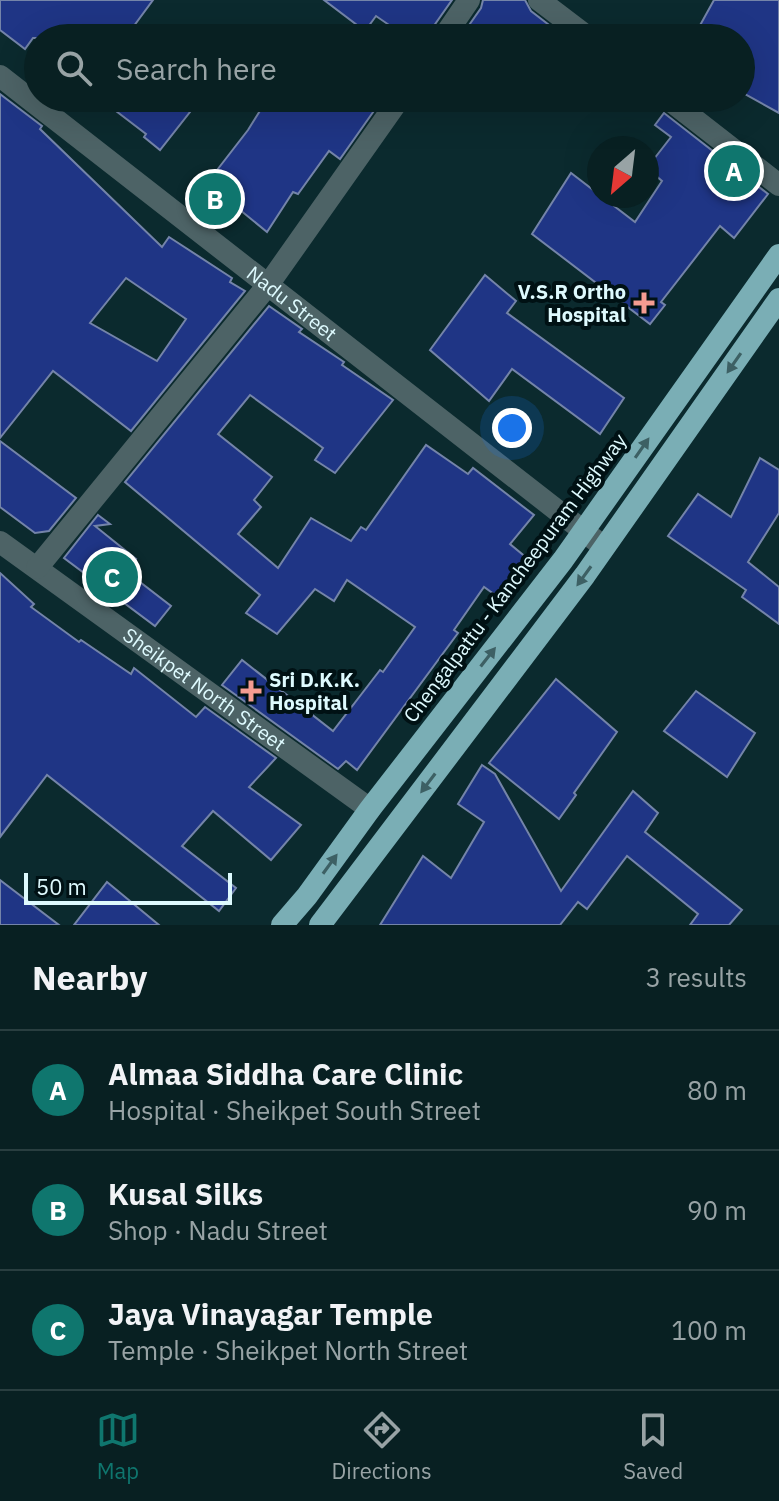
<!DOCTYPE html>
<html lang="en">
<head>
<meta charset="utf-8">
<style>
	body { margin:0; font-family:"IBM Plex Sans",sans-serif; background:#162d2f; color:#f1f3f6 }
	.compass { position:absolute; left:587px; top:136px; width:72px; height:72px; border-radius:50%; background:#082022; box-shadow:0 8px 32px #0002; rotate:208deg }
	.scale { position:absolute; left:24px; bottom:20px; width:208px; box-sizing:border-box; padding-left:8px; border:4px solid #defafe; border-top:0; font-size:22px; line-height:28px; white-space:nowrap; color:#defafe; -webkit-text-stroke:6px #001114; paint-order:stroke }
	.you { position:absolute; left:512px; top:428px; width:28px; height:28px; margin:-20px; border:6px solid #fff; border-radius:50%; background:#1a73e8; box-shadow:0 0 0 12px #1a73e833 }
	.badge { display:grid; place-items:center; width:52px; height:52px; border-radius:50%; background:#0f766e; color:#fff; font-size:26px; font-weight:700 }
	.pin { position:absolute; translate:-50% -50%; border:4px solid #fff; box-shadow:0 2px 8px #0006 }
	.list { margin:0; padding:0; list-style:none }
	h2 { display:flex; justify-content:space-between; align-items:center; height:104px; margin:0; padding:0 32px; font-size:34px }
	h2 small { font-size:26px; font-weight:400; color:#98a3a5 }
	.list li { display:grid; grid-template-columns:52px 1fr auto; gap:24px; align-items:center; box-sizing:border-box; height:120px; padding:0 32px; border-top:2px solid #293e40 }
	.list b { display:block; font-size:30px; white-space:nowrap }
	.list p { margin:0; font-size:26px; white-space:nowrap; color:#98a3a5 }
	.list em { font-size:26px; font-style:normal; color:#98a3a5 }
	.icon { flex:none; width:44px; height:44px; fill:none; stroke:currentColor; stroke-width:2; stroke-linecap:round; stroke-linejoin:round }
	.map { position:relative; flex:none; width:779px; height:925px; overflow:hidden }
	.search { position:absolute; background:#082022; box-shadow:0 8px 32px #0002; left:24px; right:24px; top:24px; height:88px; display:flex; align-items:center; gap:20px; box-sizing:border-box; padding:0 28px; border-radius:44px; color:#98a3a5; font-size:30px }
	.sheet { height:464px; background:#082022 }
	nav { display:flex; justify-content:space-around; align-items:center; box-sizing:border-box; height:112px; border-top:2px solid #293e40; background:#082022; font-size:22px; color:#98a3a5 }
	nav a { display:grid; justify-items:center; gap:4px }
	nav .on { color:#0f766e }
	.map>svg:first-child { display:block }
	.building { fill:#1f3585; stroke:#7484a9; stroke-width:2; fill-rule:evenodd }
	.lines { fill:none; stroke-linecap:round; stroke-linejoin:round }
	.minor { stroke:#4d6366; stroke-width:22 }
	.trunk { stroke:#7aaeb5; stroke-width:22 }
	.oneway { fill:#3d6064 }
	.poi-dot { fill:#f59c91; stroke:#001114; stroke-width:3 }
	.labels { text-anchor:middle; stroke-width:8; stroke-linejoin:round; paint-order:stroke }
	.poi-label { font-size:20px; font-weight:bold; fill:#defafe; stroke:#001114; text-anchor:end }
	.street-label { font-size:20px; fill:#defafe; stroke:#001114 }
</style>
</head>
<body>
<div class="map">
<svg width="779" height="925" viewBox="0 0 779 925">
	<rect width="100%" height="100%" fill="#0b2a2e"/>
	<!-- building -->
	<g class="building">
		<polygon points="0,0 153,0 125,38 33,38 25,49 0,30"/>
		<polygon points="324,0 452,0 431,30 429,38 408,38 376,16 365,31"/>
		<polygon points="483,0 525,0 531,11 566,38 460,38 481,8"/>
		<polygon points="714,0 779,0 779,113 741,92 741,38 693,38"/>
		<path d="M0 94 42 126 40 129 162 247 169 237 232 278 230 282 245 291 131 431 53 371 0 438ZM126 278 186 319 157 361 90 323Z"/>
		<polygon points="99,98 201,98 160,150 144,137 146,134"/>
		<polygon points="268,98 383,98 340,159 329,151 298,194 293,192 267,232 207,183 248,130"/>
		<polygon points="664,113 768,194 734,238 720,226 661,302 665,305 650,324 532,234 571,173 635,222 662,181 647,168 671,137 655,125"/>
		<polygon points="485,275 516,301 507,313 624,398 600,434 512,369 489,401 430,350"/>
		<polygon points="269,306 302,329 299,332 344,362 342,365 393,400 335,473 315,460 323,448 250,395 218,434 272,477 254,500 261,507 238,534 278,568 311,518 351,541 361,527 366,530 426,445 468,474 473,468 534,515 510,544 528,559 498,597 484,587 454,630 458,633 357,770 346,761 338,769 222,685 242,660 333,731 380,670 383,672 415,627 347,580 334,601 315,589 277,634 246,613 260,595 125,482"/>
		<polygon points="0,441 76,498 49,531 35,533 0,507"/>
		<polygon points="760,458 779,470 779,513 748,562 779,587 779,624 742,597 746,590 668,536 698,494 731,517"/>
		<polygon points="98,515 110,524 95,526 136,559 127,572 171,606 155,626 64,558"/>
		<polygon points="0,573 34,604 31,607 79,642 81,640 131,674 134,668 196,717 205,707 276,758 249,787 301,825 271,860 213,811 182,846 236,888 219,911 47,775 0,837"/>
		<polygon points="556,679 617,732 574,793 576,795 559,819 489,763"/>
		<polygon points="696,691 755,733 727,777 664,731"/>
		<polygon points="482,765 495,774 561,891 633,791 658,813 645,832 742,910 729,925 690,925 698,914 627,856 587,909 578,902 560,925 380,925 423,856 451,878 484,822 458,804"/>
		<polygon points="0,880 59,925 0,925"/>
		<polygon points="107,882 159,925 74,925"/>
	</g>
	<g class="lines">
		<!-- minor -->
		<g class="minor">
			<polyline points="539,0 589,38"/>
			<polyline points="443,38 469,0"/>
			<path id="s1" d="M0 76 604 547"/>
			<polyline points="667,98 779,185"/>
			<path id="s2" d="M0 542 370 809"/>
			<polyline points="37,568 268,285 400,98"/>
		</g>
		<!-- trunk -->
		<g class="trunk">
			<polyline points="282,925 307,896 370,809 563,560 779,255"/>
			<polyline points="320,925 585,575 779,299"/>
		</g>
	</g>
	<!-- one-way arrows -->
	<defs><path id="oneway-solid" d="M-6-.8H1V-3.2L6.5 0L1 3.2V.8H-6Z" transform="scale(2)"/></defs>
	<g class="oneway">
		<use href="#oneway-solid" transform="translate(734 363) rotate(125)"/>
		<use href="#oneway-solid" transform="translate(642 448) rotate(-55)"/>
		<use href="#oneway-solid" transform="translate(584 576) rotate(126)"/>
		<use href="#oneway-solid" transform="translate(488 657) rotate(-52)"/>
		<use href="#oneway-solid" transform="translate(428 783) rotate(127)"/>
		<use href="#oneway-solid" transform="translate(330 864) rotate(-54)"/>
	</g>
	<!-- markers -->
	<g class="poi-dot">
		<path d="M640 291h8v8h8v8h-8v8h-8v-8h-8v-8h8z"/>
		<path d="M247 679h8v8h8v8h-8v8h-8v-8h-8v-8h8z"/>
	</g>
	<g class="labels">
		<!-- poi labels -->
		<g class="poi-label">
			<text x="626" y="299">V.S.R Ortho<tspan x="626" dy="23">Hospital</tspan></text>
			<text x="269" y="687" text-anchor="start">Sri D.K.K.<tspan x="269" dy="23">Hospital</tspan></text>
		</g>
		<!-- street labels -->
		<g class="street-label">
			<text dy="7" stroke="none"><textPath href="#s1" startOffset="370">Nadu Street</textPath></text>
			<text transform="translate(515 578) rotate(-53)" y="7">Chengalpattu - Kancheepuram Highway</text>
			<text dy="7" stroke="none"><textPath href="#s2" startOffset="252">Sheikpet North Street</textPath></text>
		</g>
	</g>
</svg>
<svg class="compass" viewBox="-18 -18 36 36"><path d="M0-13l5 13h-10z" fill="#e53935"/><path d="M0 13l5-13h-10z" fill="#98a3a5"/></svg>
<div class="scale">50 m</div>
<div class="you"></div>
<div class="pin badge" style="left:734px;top:171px">A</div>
<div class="pin badge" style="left:215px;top:199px">B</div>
<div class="pin badge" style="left:112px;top:577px">C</div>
<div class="search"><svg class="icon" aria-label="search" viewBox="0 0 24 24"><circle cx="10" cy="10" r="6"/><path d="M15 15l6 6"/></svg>Search here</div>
</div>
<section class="sheet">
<h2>Nearby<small>3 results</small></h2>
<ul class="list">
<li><span class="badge">A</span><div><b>Almaa Siddha Care Clinic</b><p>Hospital · Sheikpet South Street</p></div><em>80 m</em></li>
<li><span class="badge">B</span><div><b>Kusal Silks</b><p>Shop · Nadu Street</p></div><em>90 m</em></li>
<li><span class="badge">C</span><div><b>Jaya Vinayagar Temple</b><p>Temple · Sheikpet North Street</p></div><em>100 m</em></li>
</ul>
</section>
<nav>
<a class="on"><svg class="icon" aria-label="map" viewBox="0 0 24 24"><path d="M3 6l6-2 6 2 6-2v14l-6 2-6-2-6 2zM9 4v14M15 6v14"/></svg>Map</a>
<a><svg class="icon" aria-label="directions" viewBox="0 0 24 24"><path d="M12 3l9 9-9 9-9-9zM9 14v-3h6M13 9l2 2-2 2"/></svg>Directions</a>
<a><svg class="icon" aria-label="saved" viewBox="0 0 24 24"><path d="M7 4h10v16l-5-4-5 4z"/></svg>Saved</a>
</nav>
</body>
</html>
